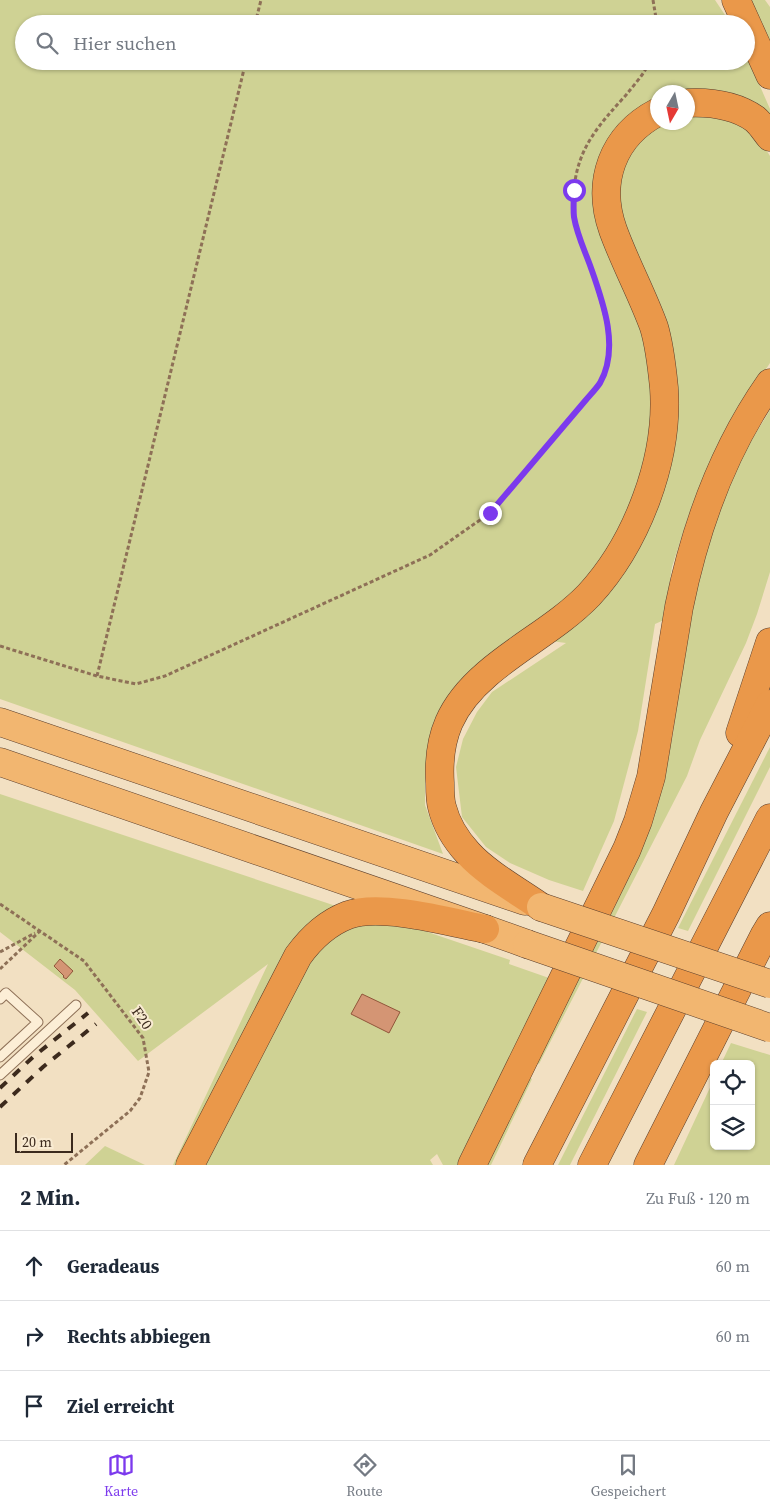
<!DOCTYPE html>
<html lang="de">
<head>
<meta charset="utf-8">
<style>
	body { margin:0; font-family:"Source Serif 4",serif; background:#f2f2f3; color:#1f2937 }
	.controls { position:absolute; right:15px; bottom:15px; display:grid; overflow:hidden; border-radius:8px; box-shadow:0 1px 4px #0004 }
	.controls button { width:45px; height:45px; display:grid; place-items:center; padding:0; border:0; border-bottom:1px solid #e0e1e3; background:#fff; color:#1f2937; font:25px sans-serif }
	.compass { position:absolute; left:650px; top:85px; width:45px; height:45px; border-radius:50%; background:#fff; box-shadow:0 1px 4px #0004; rotate:189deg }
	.scale { position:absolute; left:15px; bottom:12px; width:58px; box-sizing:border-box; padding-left:5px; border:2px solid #3c2a1d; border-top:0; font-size:14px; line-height:18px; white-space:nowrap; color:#3c2a1d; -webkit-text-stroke:4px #f9ebd2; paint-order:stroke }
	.stop { position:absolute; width:15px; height:15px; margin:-11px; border:4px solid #7c3aed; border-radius:50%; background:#fff }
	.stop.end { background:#7c3aed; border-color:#fff; box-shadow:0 1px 5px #0008 }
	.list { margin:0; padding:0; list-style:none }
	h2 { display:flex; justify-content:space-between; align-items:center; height:65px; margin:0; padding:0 20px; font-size:21px }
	h2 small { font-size:16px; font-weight:400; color:#747a83 }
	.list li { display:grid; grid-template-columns:32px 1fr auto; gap:15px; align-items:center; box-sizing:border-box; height:70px; padding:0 20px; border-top:1px solid #e0e1e3 }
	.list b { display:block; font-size:19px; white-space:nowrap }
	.list em { font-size:16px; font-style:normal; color:#747a83 }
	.icon { flex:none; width:28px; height:28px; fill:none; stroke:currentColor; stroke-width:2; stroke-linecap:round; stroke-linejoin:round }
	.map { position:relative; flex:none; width:770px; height:1165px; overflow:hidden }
	.search { position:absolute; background:#fff; box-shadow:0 1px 4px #0004; left:15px; right:15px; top:15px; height:55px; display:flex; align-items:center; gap:12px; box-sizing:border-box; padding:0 18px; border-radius:28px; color:#747a83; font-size:19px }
	.sheet { height:275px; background:#fff }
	nav { display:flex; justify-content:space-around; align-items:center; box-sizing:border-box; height:70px; border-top:1px solid #e0e1e3; background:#fff; font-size:14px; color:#747a83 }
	nav a { display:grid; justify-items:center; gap:2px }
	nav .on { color:#7c3aed }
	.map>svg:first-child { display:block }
	.green { fill:#cfd294 }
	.building { fill:#d49574; stroke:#90563a }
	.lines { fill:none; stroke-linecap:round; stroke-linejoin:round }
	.service-casing { stroke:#8e7057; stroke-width:11 }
	.trunk-casing { stroke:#5c3e2b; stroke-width:29 }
	.motorway-casing { stroke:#5c3e2b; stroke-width:29 }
	.path { stroke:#8e7057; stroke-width:3; stroke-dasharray:4 2.5; stroke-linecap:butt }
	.service { stroke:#fceed6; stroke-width:9 }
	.trunk { stroke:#f2b670; stroke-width:28 }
	.motorway { stroke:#ea984a; stroke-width:28 }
	.rail { stroke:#3c2a1d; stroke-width:4; stroke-dasharray:9 9; stroke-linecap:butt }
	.trunk-bridge-casing { stroke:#5c3e2b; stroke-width:29; stroke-linecap:butt }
	.trunk-bridge { stroke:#f2b670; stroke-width:28 }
	.route { stroke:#7c3aed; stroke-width:6 }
	.labels { text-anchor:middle; stroke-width:4; stroke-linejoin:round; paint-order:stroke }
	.street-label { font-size:15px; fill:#3c2a1d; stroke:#f9ebd2 }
</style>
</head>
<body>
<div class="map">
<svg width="770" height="1165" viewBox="0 0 770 1165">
	<rect width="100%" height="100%" fill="#f2e0c2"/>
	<!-- green -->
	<g class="green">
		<polygon points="0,0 715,0 731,24 24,24 24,61 746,61 746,54 770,109 770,119 688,93 658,92 657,102 608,150 639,314 654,372 651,451 613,554 429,746 425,770 425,805 443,854 0,699"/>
		<polygon points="746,0 765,0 770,7 770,46"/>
		<path d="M693 112C730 121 749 120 770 156V363L737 413 711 460 698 490 688 517 672 567 664 620 655 624 638 731 614 821 583 891 549 880 510 863 486 847 462 817 456 767 463 739 477 712 492 692 566 643 551 641 567 629 670 442 617 218 622 160 658 123 688 122V113Z"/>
		<polygon points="770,410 770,572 757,614 746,643 700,740 687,776 539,1064 536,1063 615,906 637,860 661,787 673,734 684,646 694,588 719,508 742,456"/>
		<polygon points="770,747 770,767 688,931 678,928"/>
		<polygon points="0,794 345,909 325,918 183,1165 173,1165 268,964 138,1061 75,990 0,932"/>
		<polygon points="363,922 404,924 510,960 509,964 549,978 458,1165 443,1165 437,1154 430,1160 433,1165 201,1165 285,997 322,944"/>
		<polygon points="637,1009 647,1012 570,1165 558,1165"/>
		<polygon points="731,1043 770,1055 770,1165 674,1165 714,1079 714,1146 751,1146 751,1064 721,1064"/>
		<polygon points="530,1078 532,1079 491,1165 484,1165"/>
		<polygon points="105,1146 145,1165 85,1165"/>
	</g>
	<!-- building -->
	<g class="building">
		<polygon points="60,959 73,971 66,979 63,977 64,976 54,966"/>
		<polygon points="362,994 400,1012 389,1033 351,1014"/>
	</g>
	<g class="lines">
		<defs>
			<g id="service">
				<polyline points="0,999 6,993 38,1022 0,1057"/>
				<polyline points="0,1075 76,1005"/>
			</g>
			<g id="trunk">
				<polyline points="0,722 525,901"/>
				<polyline points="0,762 485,929 527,944"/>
			</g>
			<g id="motorway">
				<polyline points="736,0 770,75"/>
				<path d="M688 103C711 102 735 105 755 119 761 124 765 131 770 137"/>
				<polyline points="740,733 770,642"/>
				<path d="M541 907C518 891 486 873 468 853 456 840 446 823 442 807 440 800 440 791 440 783 437 736 451 705 487 674 519 646 559 626 589 595 637 543 669 459 664 388 662 368 660 347 654 327 642 294 625 263 613 230 596 182 612 136 658 112"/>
				<path d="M190 1165 298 956C311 938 327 923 348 915 381 903 450 922 485 929"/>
				<path d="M472 1165 627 849 638 821 651 777 679 607C695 528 723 450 770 383"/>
				<polyline points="537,1165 666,914 714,812 770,704"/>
				<polyline points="592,1165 770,818"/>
				<polyline points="648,1165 764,936 770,926"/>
			</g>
		</defs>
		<!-- service casing -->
		<use href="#service" class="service-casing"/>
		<!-- trunk casing -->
		<use href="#trunk" class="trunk-casing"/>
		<!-- motorway casing -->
		<use href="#motorway" class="motorway-casing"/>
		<!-- path -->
		<g class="path">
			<polyline points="653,0 657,24"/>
			<polyline points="255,24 261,0"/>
			<path d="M0 646 97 676 136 684 165 676 430 555 490 513 585 401C590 395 596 389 599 383 617 355 607 324 599 295 596 285 594 275 590 266 584 250 576 233 574 216 573 207 574 197 574 189 578 147 599 125 626 95 634 85 645 73 650 61"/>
			<polyline points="97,676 246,61"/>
			<polyline points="0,904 84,961 143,1038 149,1072 140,1098 130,1111 64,1165"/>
			<polyline points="0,952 35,933"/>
			<polyline points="0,969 40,931"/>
		</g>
		<!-- service -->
		<use href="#service" class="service"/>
		<!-- trunk -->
		<use href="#trunk" class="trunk"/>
		<!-- motorway -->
		<use href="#motorway" class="motorway"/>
		<!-- rail -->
		<g class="rail">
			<polyline points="0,1088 33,1057 88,1013"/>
			<polyline points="0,1107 43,1067 96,1024"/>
		</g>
		<defs>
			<g id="trunk-bridge">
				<polyline points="541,907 770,984"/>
				<polyline points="527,944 770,1028"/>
			</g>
		</defs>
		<!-- trunk-bridge casing -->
		<use href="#trunk-bridge" class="trunk-bridge-casing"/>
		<!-- trunk-bridge -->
		<use href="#trunk-bridge" class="trunk-bridge"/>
	</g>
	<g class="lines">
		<!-- route -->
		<path class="route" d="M490 513 585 401C590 395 596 389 600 383 620 348 603 302 591 268 585 251 577 235 574 217 573 208 574 198 574 190"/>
	</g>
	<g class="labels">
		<!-- street labels -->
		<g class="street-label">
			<text transform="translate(142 1018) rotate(55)" y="5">F20</text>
		</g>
	</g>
</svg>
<div class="controls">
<button><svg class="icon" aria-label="locate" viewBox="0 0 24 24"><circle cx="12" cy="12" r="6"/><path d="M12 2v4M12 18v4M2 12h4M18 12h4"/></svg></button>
<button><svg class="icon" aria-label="layers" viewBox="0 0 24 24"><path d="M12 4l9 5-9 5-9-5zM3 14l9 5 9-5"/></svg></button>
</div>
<svg class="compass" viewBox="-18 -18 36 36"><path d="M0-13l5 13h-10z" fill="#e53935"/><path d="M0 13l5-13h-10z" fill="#747a83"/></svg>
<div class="scale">20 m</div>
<div class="stop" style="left:574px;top:190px"></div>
<div class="stop end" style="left:490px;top:513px"></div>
<div class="search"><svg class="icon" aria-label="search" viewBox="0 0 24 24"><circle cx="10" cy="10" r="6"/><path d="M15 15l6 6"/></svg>Hier suchen</div>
</div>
<section class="sheet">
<h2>2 Min.<small>Zu Fuß · 120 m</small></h2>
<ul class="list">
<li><svg class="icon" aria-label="ahead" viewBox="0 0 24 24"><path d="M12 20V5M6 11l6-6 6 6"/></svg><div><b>Geradeaus</b></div><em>60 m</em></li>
<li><svg class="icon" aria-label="right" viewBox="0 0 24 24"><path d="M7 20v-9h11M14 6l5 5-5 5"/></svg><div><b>Rechts abbiegen</b></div><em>60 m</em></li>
<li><svg class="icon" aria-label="arrive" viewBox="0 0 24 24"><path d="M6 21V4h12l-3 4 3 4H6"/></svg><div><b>Ziel erreicht</b></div></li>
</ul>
</section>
<nav>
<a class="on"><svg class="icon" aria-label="map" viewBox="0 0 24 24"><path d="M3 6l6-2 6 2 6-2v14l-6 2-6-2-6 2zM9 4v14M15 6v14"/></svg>Karte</a>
<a><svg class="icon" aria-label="directions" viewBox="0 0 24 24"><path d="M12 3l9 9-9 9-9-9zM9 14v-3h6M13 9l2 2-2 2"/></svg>Route</a>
<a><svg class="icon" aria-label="saved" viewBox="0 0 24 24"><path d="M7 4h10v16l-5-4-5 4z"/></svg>Gespeichert</a>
</nav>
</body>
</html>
